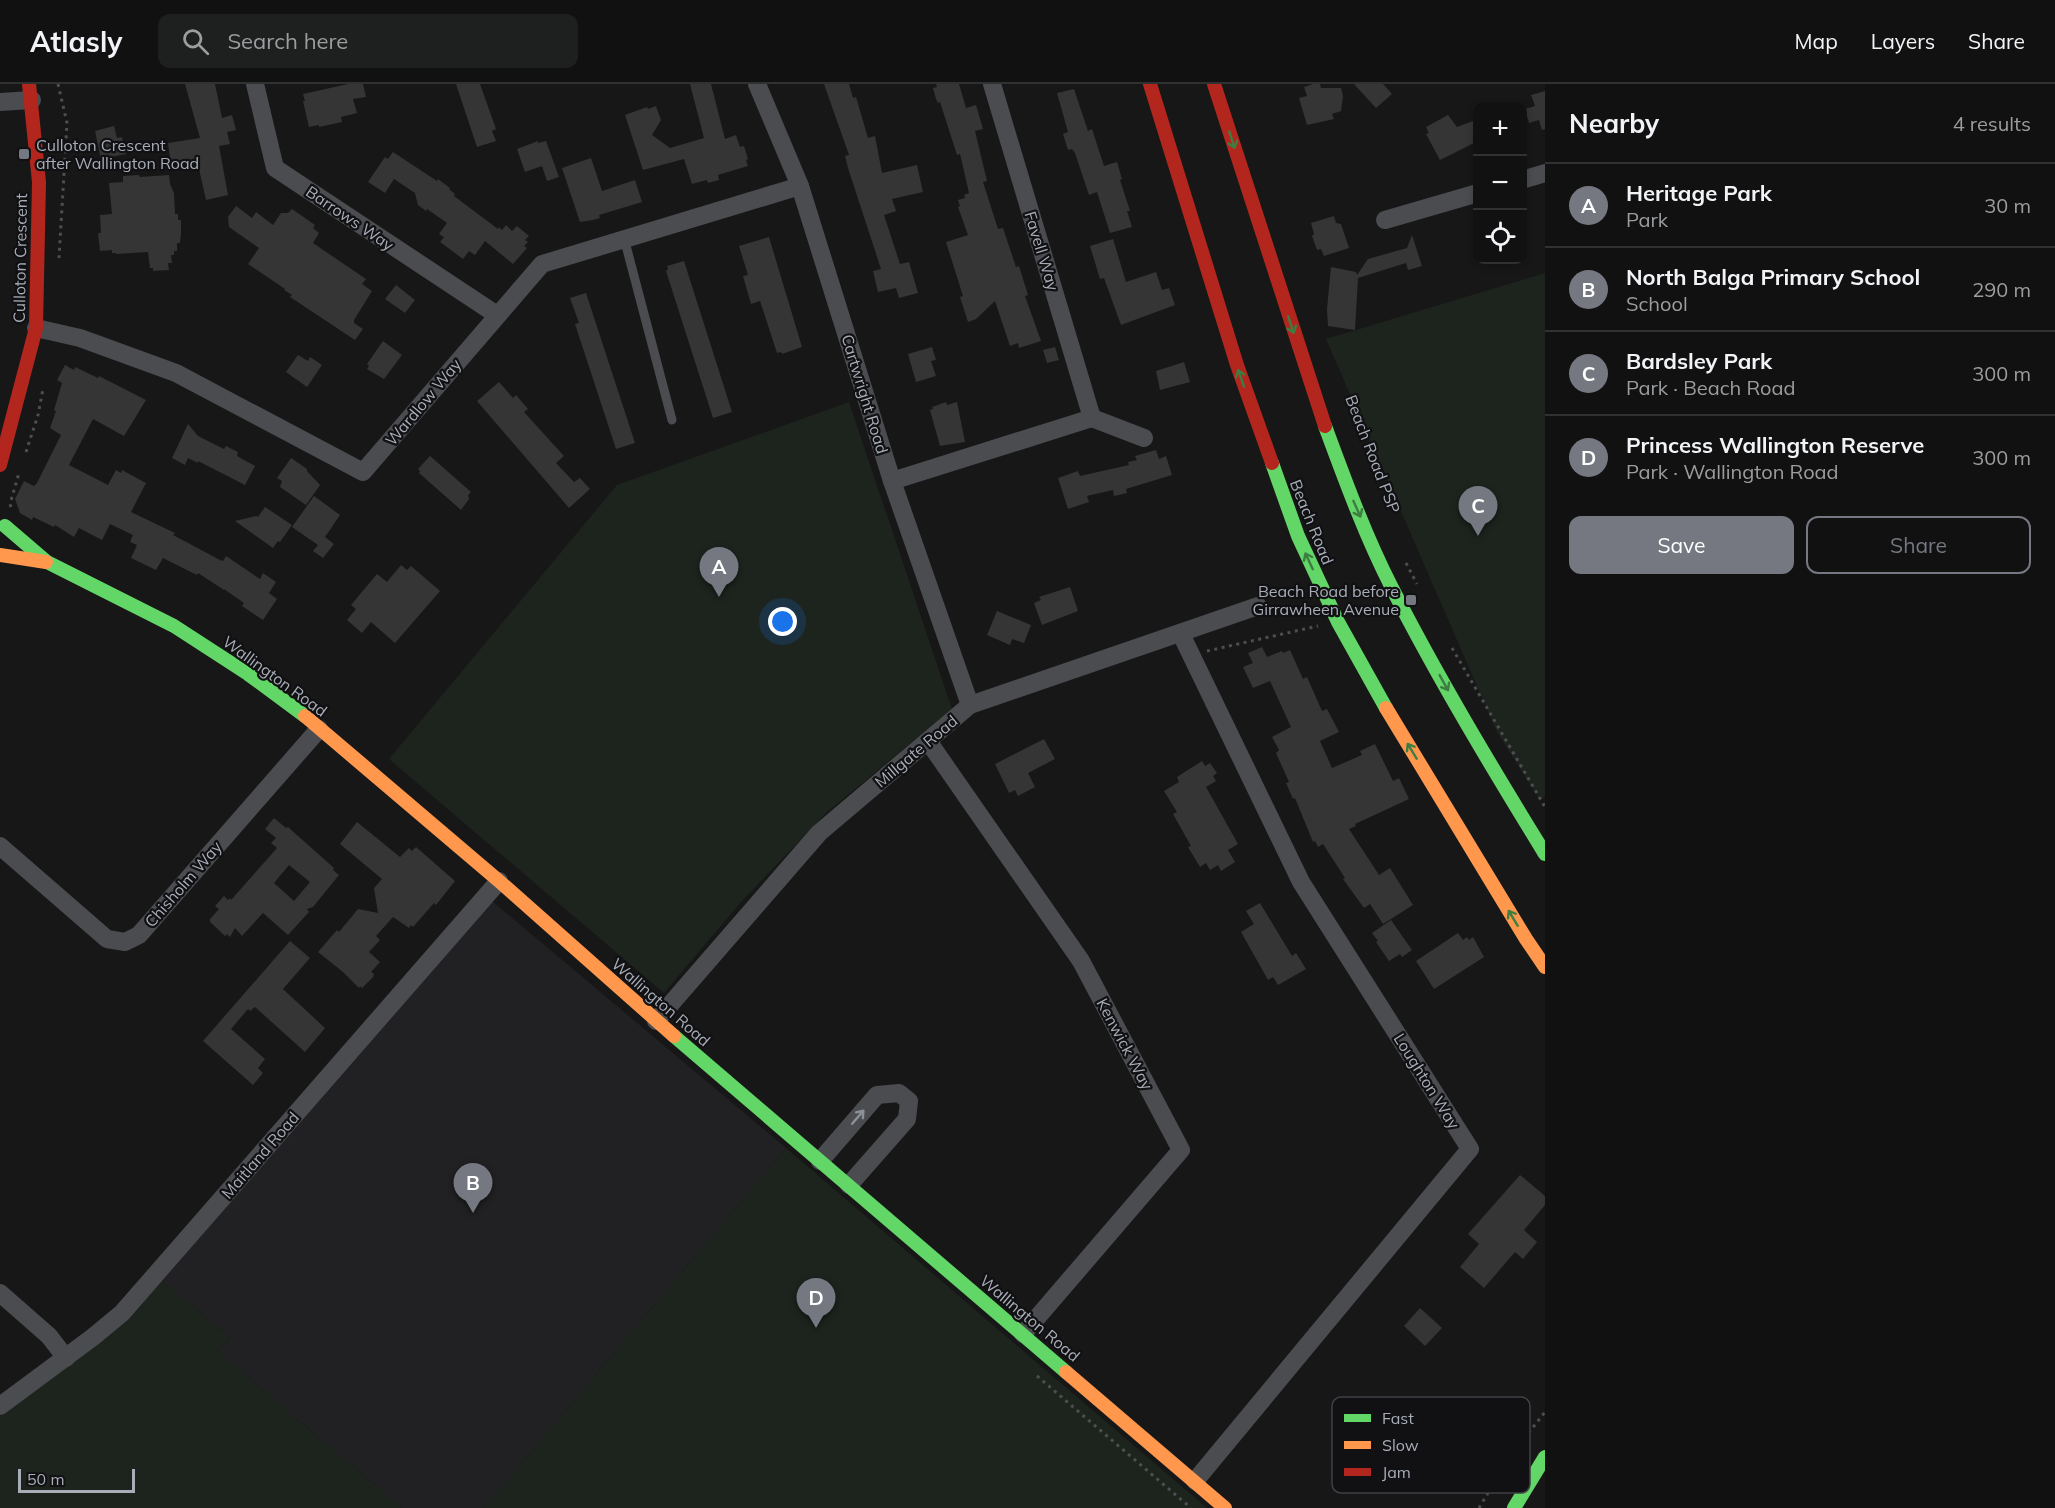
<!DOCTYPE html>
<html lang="en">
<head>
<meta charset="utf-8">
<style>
	body { margin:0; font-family:Mulish,sans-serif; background:#1e1f1f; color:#f1f3f6 }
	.controls { position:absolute; right:18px; top:18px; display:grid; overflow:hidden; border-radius:12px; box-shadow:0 3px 9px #0003 }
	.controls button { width:54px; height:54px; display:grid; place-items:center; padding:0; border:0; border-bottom:2px solid #303131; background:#111; color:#f1f3f6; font:30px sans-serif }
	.scale { position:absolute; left:18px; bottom:15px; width:117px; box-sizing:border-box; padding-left:6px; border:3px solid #a8adb8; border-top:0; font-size:16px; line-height:21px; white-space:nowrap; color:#a8adb8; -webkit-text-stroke:4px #111113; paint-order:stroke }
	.you { position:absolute; left:783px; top:538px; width:21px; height:21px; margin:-15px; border:4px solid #fff; border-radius:50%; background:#1a73e8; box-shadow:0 0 0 9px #1a73e833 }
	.badge { display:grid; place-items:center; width:39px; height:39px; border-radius:50%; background:#757880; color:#fff; font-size:20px; font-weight:700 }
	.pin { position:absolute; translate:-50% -50px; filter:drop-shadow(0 2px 3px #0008) }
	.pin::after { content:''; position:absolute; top:32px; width:21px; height:18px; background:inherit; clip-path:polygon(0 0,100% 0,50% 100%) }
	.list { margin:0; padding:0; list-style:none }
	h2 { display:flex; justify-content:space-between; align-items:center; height:78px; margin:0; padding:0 24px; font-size:26px }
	h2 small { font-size:20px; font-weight:400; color:#9c9d9f }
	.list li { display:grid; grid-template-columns:39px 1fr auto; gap:18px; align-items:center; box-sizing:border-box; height:84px; padding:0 24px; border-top:2px solid #303131 }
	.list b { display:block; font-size:22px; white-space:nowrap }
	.list p { margin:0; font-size:20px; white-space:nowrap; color:#9c9d9f }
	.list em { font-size:20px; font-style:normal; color:#9c9d9f }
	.actions { display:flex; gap:12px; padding:18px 24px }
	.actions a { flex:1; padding:14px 0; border:2px solid #757880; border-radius:12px; text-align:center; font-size:21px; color:#757880 }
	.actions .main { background:#757880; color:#fff }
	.icon { flex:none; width:33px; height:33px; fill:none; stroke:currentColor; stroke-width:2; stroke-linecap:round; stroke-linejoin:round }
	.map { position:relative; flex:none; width:1545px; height:1424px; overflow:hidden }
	header { display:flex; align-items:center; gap:36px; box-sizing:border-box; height:84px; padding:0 30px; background:#111; border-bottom:2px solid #303131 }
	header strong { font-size:28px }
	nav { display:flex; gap:33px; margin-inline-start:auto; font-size:21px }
	.search { width:420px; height:54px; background:#1e1f1f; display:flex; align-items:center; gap:15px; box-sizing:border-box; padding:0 21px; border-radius:12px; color:#9c9d9f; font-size:22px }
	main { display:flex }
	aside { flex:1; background:#111 }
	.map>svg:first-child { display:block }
	.built { fill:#212123 }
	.green { fill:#1d241e }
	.building { fill:#353536; fill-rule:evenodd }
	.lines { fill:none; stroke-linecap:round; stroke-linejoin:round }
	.path { stroke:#4d4e52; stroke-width:3; stroke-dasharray:3 4.5; stroke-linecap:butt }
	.lane { stroke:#4b4c50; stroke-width:9 }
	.street { stroke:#4b4c50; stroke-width:18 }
	.fast { stroke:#63d668; stroke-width:14 }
	.slow { stroke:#ff974d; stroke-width:14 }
	.jam { stroke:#b3261e; stroke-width:14 }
	.oneway { stroke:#3e7d42 }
	.oneway2 { stroke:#8c9099 }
	.poi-dot { fill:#757880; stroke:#111113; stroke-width:2 }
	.labels { text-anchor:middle; stroke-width:4.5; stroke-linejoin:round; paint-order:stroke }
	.poi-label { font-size:16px; fill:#a8adb8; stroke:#111113; text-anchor:start }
	.street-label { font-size:16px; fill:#a8adb8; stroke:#111113 }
	.key { fill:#111113; stroke:#3e4045; stroke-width:1.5 }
	.key-label { font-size:16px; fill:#a8adb8 }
</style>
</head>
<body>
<header>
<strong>Atlasly</strong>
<div class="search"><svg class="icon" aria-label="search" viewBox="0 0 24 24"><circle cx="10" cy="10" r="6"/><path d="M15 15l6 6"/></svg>Search here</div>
<nav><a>Map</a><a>Layers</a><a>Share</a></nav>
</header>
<main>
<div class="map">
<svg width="1545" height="1424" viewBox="0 0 1545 1424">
	<rect width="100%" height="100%" fill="#171717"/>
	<!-- built -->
	<polygon class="built" points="492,817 786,1064 484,1424 402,1424 218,1268 230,1253 158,1194"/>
	<!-- green -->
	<g class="green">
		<polygon points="1545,189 1545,713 1540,716 1497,648 1326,255"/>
		<polygon points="849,318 952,625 827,728 741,818 664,909 389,675 617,401"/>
		<polygon points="786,1064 1207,1424 484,1424"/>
		<polygon points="158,1194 230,1253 218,1268 402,1424 0,1424 0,1332 116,1242"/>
	</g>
	<!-- building -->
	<g class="building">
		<polygon points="185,0 215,0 222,34 232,31 236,46 227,48 230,60 219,62 228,111 206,116 197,76 171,80 168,59 200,54"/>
		<polygon points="348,0 363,0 366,13 353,15 357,29 341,33 342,38 319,43 319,41 309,43 303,17 305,17 303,10"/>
		<polygon points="456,0 480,0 496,45 492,47 496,57 477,63"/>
		<polygon points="690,0 711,0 725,55 736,51 740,63 744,62 748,75 746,76 748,82 718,91 719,96 708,99 707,96 692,100 684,75 643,86 625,31 647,23 648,25 656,22 661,36 652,51 670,64 704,54"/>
		<polygon points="824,0 849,0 853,14 856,13 868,54 875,52 882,89 917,81 923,108 892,115 896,127 884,131 900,180 909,178 918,209 899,214 896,204 878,208 873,187 881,185 848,84 845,72 849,71"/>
		<polygon points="936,0 959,0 966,24 976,21 983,45 975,47 987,97 983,98 998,145 1003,144 1016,183 1019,182 1028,211 1025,212 1041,257 1019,264 1018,259 1010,262 995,217 976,235 968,238 960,213 963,212 946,158 968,151 958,123 960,122 958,116 965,114 964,111 969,109 960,70 957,71 940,18 938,19 936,15 933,4 937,3"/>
		<polygon points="1313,0 1320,0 1321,4 1341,4 1343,12 1341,27 1332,30 1334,35 1307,41 1299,14 1307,12 1304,3"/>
		<polygon points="1354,0 1383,0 1392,10 1376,24"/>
		<polygon points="1074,5 1088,47 1092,45 1104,82 1117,78 1122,95 1120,96 1130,127 1127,127 1132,143 1110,149 1097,108 1089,111 1075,69 1072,65 1068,66 1063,50 1068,48 1057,9"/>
		<polygon points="1545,7 1545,45 1542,46 1539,36 1529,39 1525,25 1535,22 1531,11"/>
		<polygon points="1448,31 1457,43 1478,35 1478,57 1440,76 1426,50 1429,49 1426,43"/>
		<polygon points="114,42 117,54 122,53 126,70 101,75 95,47"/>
		<polygon points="538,57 538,59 546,57 559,93 547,97 542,82 525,88 517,65"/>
		<polygon points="393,68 437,97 438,95 450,104 449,105 455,110 454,112 498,145 499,143 502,146 506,141 512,147 517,142 529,152 525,156 528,158 524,162 527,164 513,180 485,157 475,171 469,167 463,175 440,158 444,153 439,150 447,139 427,125 426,127 418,121 415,109 394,95 385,109 368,98 385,73 388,75"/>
		<polygon points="591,74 602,107 635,96 642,118 599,131 600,134 593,136 580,138 562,84"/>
		<polygon points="139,91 140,93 169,91 170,100 174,109 175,130 178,130 178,136 181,136 181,150 180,159 177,159 177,167 174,167 174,171 171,171 172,179 168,179 169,186 153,187 153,184 150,184 148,168 116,170 116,169 112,169 112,166 100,167 98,149 101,149 100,131 112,130 109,99 123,98 123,92"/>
		<polygon points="236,122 252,134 256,128 273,141 281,129 288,129 292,125 315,141 313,144 319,149 313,159 366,195 362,200 372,207 354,236 354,239 363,245 355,256 290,213 292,211 284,206 285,205 248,180 259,164 229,143 228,133"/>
		<polygon points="1334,132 1336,139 1341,140 1349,164 1324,172 1321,165 1317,166 1312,152 1314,150 1311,139"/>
		<polygon points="1412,151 1422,182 1408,186 1406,179 1358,194 1355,246 1328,242 1327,225 1331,183 1356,188 1357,191 1368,175 1407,164"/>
		<polygon points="769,153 802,263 782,270 781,268 777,269 760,217 751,220 743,192 748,191 739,162"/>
		<polygon points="1113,155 1126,198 1156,188 1162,206 1169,204 1175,221 1121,241 1104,194 1100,195 1090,162"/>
		<polygon points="684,177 732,328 713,334 666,187 668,185 667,182"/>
		<polygon points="396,201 415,216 405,229 385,215"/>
		<polygon points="586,209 635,359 616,365 575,240 579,239 570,214"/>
		<polygon points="383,257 402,271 384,295 367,285 369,282 367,280"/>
		<polygon points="932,263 936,276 931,277 936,292 916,298 908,270"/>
		<polygon points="1055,263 1059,276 1047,279 1043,266"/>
		<polygon points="298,271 308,277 310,273 322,281 307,303 286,288"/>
		<polygon points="1184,278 1190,298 1160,306 1156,287"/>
		<polygon points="65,281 74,286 75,283 98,294 99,292 146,316 124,352 93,335 69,381 108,401 116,386 121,389 122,386 146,399 131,428 175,449 173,451 220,476 223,477 226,472 260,495 263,489 276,498 269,509 277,515 263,536 242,522 244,519 224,505 224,506 198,489 197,491 163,474 156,486 131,474 137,461 130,458 133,451 110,440 102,456 79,444 74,453 55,441 54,443 33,433 32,436 20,429 15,415 24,397 34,402 37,399 61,351 50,344 56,327 54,326 62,299 57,296"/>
		<polygon points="499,298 513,314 516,311 528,325 524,328 564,372 556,379 574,398 580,394 590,405 569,424 477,317"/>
		<polygon points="946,318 947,321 957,318 965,358 940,362 930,326 933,325 932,323"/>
		<polygon points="188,340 198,352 224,365 226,362 238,368 237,372 255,382 245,401 198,377 198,379 188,374 185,381 172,374"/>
		<polygon points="1156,366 1159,375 1166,372 1172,391 1126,405 1127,409 1114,412 1113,406 1087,412 1089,418 1068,425 1058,394 1078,387 1080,392 1129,381 1128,378 1137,376 1135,372"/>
		<polygon points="430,372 471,408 468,411 469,415 461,426 419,389 420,387 418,385"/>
		<polygon points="291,374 307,385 307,387 320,401 306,421 280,403 282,397 277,394"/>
		<polygon points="314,412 340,431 325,453 334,460 323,474 313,467 318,461 292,443"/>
		<polygon points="265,423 292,441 280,458 278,457 273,464 235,437 256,432 258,433"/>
		<polygon points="401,481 407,486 411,482 440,507 395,559 371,538 362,549 347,536 356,525 351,521 377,490 387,498"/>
		<polygon points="1070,503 1078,527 1042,541 1034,519 1041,516 1039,513"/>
		<polygon points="997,527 1031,541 1024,559 1012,555 1010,561 987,551"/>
		<polygon points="1262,563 1267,573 1282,567 1283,569 1290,566 1303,595 1307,593 1322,627 1327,625 1339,648 1320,657 1332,684 1362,671 1360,667 1375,660 1393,697 1399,694 1409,715 1355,740 1356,742 1349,745 1379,791 1390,784 1413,821 1383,840 1370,820 1364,824 1343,795 1345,794 1323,760 1318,763 1315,757 1313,758 1295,714 1293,715 1286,699 1289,698 1276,669 1279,666 1272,653 1291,643 1270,597 1253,604 1243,583 1253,579 1248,569"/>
		<polygon points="1044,655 1055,675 1028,689 1035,703 1018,712 1015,706 1009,709 995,680"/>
		<polygon points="1202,677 1205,682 1210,679 1217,689 1213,692 1216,697 1206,703 1238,760 1228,766 1235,778 1221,787 1218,781 1210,786 1206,779 1200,783 1188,763 1191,762 1173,730 1177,728 1164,707 1179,698 1177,693"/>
		<path d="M274 734 286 744 288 743 334 784 333 786 339 791 313 823 307 825 309 828 288 851 263 829 242 852 235 844 230 853 227 850 225 852 210 838V835L219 825 215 822 224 812 228 816 230 814 231 816 277 764 271 759 276 754 265 745ZM289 781 310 798 294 817 274 799Z"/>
		<polygon points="357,738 400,773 409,764 412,767 416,763 455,797 436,821 434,819 413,843 411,841 409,844 393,833 376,852 380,856 369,868 380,878 371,888 374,890 373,893 362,904 360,902 359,904 343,888 318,868 337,846 339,848 358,825 378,829 374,804 382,795 340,760"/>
		<polygon points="1260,819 1292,872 1296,869 1306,885 1278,901 1273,893 1268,896 1241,848 1254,840 1246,827"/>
		<polygon points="1391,836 1412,866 1402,873 1400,870 1389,877 1376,858 1378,857 1372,849"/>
		<polygon points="1458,849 1463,856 1467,853 1469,856 1473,853 1484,873 1434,905 1416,877"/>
		<polygon points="290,857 310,874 283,905 325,944 305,968 255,923 250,927 248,925 231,945 265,975 258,984 263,989 253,1001 203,957"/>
		<polygon points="1520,1091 1545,1112 1545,1121 1524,1146 1537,1158 1523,1175 1515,1168 1484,1204 1460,1183 1479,1160 1468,1150"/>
		<polygon points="1420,1224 1442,1244 1425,1262 1404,1242"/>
	</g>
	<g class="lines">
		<!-- path -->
		<g class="path">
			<polyline points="58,0 67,39 59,174"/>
			<polyline points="26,368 38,331 43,305"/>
			<polyline points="11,423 10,420 19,389"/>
			<polyline points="1406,479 1417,500"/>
			<polyline points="1452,564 1545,723"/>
			<polyline points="1207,567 1318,542"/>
			<polyline points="1037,1292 1191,1424"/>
			<polyline points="1479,1424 1509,1374 1545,1328"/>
		</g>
		<!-- lane -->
		<polyline class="lane" points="624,154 672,336"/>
		<!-- street -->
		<g class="street">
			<polyline points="255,0 275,84 497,231"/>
			<polyline points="757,0 800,102 892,397 970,621"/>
			<polyline points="0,18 32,16"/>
			<polyline points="1522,96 1545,89"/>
			<polyline points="1385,136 1478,109"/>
			<polyline points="36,244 80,254 176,289 363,388 542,180 800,102"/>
			<polyline points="1092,334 1144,354"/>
			<polyline points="892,397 1092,334 992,0"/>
			<polyline points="1181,550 1301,798 1470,1065 1195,1397"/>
			<polyline points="928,657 1081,877 1181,1066 1023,1250"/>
			<polyline points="0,762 107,855 125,858 139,851 319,645"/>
			<polyline points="656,937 819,749 970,621 1258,522"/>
			<polyline points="820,1077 877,1011 899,1009 909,1017 907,1035 849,1101"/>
			<polyline points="0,1209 49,1252 66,1274"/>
			<polyline points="0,1322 93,1253 122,1229 499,797"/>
		</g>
		<!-- fast -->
		<g class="fast">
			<path d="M1325 342C1345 396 1365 451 1391 502 1438 594 1491 682 1545 770"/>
			<polyline points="1272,379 1298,452 1338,538 1386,624"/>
			<polyline points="5,442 47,478 174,542 248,590 305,632"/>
			<polyline points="674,952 1066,1288"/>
			<polyline points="1514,1424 1545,1373"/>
		</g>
		<!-- slow -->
		<g class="slow">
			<polyline points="0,471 46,478"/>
			<polyline points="1386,624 1526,855 1545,883"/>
			<polyline points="305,632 499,797 674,952"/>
			<polyline points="1066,1288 1225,1424"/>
		</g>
		<!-- jam -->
		<g class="jam">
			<polyline points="1150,0 1237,281 1272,379"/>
			<polyline points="1214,0 1325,342"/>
			<polyline points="0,381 36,244 39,98 29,0"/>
		</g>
	</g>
	<!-- one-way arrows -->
	<defs><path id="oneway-shaft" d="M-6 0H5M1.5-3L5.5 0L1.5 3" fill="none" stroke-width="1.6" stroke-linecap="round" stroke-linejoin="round" transform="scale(1.5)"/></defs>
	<g class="oneway">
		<use href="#oneway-shaft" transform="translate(1232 56) rotate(72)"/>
		<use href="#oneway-shaft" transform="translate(1291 241) rotate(72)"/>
		<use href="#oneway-shaft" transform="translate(1241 294) rotate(-109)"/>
		<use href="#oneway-shaft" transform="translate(1357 425) rotate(66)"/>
		<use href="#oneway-shaft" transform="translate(1309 477) rotate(-115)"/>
		<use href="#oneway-shaft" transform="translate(1444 599) rotate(61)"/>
		<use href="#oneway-shaft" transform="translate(1412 667) rotate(-121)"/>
		<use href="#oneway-shaft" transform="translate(1513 834) rotate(-121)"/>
	</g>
	<use class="oneway2" href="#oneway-shaft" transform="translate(858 1033) rotate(-49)"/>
	<!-- markers -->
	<g class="poi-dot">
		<rect x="18" y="64" width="12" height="12" rx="3"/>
		<rect x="1405" y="510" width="12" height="12" rx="3"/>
	</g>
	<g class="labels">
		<!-- poi labels -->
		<g class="poi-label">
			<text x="36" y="67">Culloton Crescent<tspan x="36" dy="18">after Wallington Road</tspan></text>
			<text x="1399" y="513" text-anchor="end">Beach Road before<tspan x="1399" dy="18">Girrawheen Avenue</tspan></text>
		</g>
		<!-- street labels -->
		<g class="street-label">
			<text transform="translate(350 134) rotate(34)" y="6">Barrows Way</text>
			<text transform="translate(1042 167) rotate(73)" y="6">Favell Way</text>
			<text transform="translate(20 174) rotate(-89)" y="6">Culloton Crescent</text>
			<text transform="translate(865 310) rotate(73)" y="6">Cartwright Road</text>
			<text transform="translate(423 318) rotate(-50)" y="6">Wardlow Way</text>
			<text transform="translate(1373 370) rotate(69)" y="6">Beach Road PSP</text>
			<text transform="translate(1312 438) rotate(68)" y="6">Beach Road</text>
			<text transform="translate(275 592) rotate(36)" y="6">Wallington Road</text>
			<text transform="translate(916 667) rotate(-40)" y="6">Millgate Road</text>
			<text transform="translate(183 800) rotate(-49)" y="6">Chisholm Way</text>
			<text transform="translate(661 918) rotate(41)" y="6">Wallington Road</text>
			<text transform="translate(1125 960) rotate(62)" y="6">Kenwick Way</text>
			<text transform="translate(1427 997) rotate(58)" y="6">Loughton Way</text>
			<text transform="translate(260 1071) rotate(-49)" y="6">Maitland Road</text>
			<text transform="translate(1030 1234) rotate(40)" y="6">Wallington Road</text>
		</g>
	</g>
	<!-- legend -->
	<rect x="1332" y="1313" width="198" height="96" rx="9" class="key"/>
	<rect x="1344" y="1330" width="27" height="8" fill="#63d668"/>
	<rect x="1344" y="1357" width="27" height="8" fill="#ff974d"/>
	<rect x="1344" y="1384" width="27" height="8" fill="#b3261e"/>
	<g class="key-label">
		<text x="1382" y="1340">Fast</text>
		<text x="1382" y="1367">Slow</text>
		<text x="1382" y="1394">Jam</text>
	</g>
</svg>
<div class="controls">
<button>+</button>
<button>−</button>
<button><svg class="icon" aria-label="locate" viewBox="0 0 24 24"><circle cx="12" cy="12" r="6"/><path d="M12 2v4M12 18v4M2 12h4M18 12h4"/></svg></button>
</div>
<div class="scale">50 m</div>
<div class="you"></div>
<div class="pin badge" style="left:719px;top:513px">A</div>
<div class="pin badge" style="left:473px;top:1129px">B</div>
<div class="pin badge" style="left:1478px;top:452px">C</div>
<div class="pin badge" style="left:816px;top:1244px">D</div>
</div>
<aside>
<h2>Nearby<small>4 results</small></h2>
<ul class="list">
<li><span class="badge">A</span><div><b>Heritage Park</b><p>Park</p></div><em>30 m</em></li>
<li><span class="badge">B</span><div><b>North Balga Primary School</b><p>School</p></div><em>290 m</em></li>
<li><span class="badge">C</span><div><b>Bardsley Park</b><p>Park · Beach Road</p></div><em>300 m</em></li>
<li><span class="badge">D</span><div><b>Princess Wallington Reserve</b><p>Park · Wallington Road</p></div><em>300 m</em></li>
</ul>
<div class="actions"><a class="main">Save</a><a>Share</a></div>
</aside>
</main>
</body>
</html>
